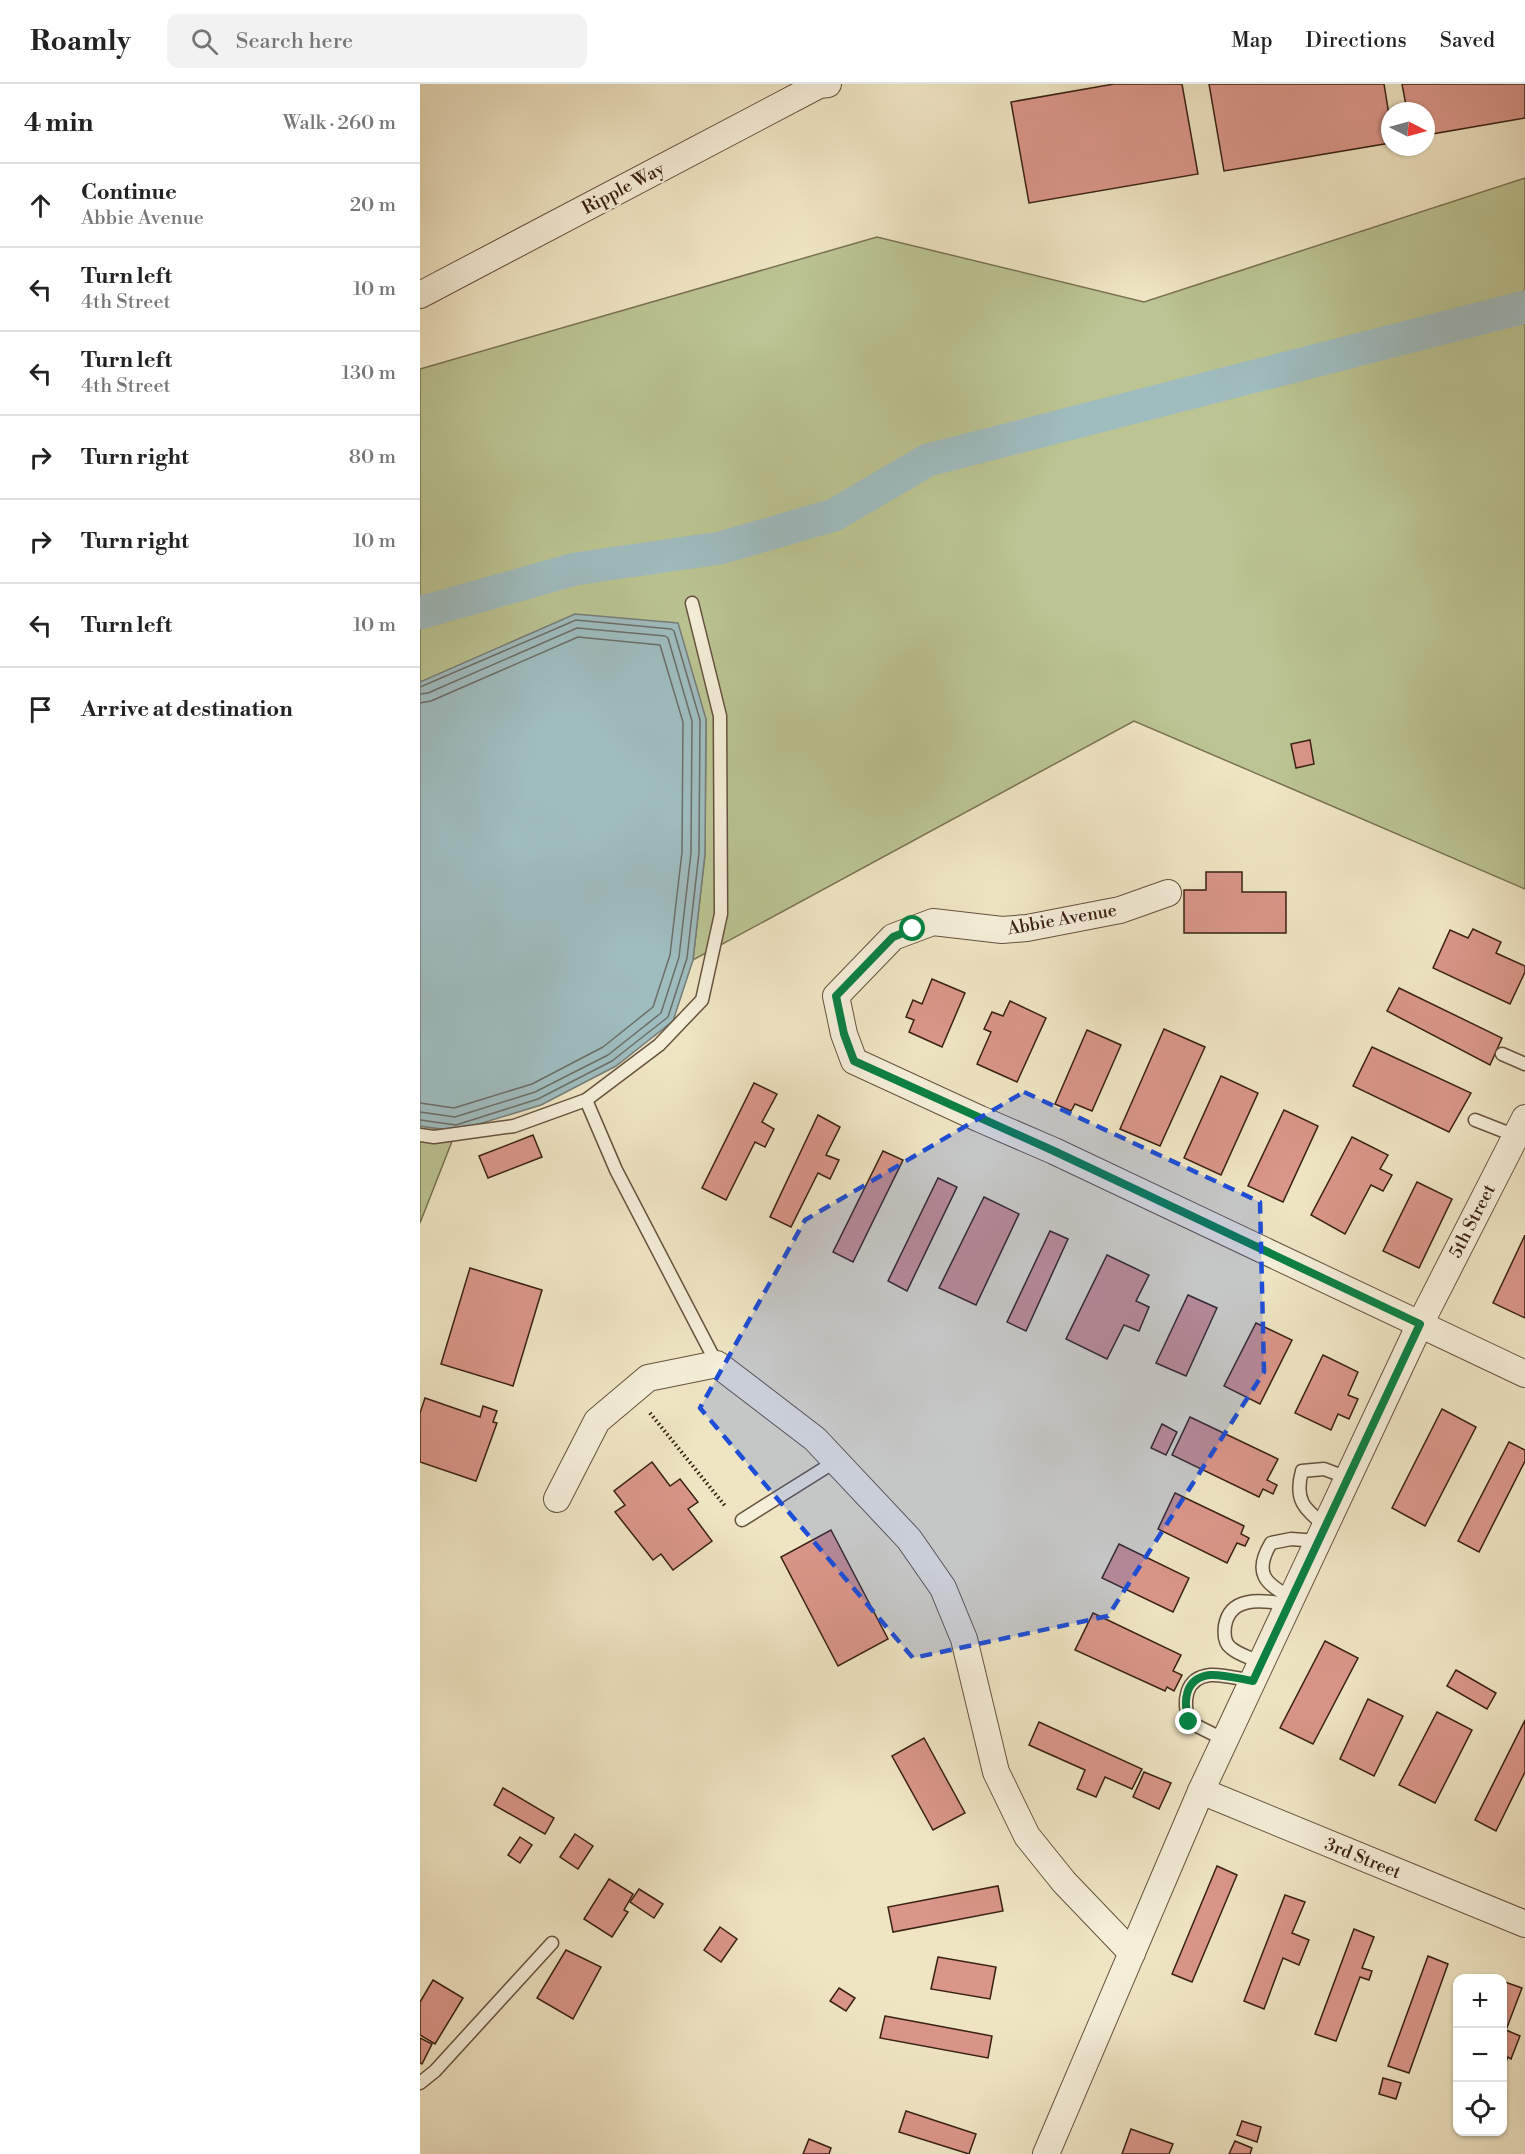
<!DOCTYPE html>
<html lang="en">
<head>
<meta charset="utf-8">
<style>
	body { margin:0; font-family:"Libre Bodoni",serif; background:#f2f2f2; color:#222 }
	.controls { position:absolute; right:18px; bottom:18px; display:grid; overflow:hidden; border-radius:12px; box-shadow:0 2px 4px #0004 }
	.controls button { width:54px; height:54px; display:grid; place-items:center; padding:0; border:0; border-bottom:2px solid #e0e0e0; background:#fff; color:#222; font:30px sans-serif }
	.compass { position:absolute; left:961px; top:18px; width:54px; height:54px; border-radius:50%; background:#fff; box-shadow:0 2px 4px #0004; rotate:96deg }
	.stop { position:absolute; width:18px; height:18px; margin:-14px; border:4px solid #0b8043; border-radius:50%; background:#fff }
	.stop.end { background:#0b8043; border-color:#fff; box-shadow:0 2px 6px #0008 }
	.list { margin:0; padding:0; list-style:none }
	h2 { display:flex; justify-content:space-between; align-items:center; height:78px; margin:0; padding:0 24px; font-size:26px }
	h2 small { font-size:20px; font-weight:400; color:#767676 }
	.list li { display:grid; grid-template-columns:39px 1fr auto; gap:18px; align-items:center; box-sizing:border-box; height:84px; padding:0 24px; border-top:2px solid #e0e0e0 }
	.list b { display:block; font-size:22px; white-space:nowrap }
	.list p { margin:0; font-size:20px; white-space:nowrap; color:#767676 }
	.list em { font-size:20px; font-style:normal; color:#767676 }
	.icon { flex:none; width:33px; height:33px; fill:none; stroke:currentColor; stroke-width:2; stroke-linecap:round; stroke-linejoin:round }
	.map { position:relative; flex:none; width:1105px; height:2070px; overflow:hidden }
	header { display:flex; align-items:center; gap:36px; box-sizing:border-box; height:84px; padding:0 30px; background:#fff; border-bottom:2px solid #e0e0e0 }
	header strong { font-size:28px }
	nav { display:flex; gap:33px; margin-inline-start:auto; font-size:21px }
	.search { width:420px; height:54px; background:#f2f2f2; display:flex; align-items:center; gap:15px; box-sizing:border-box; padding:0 21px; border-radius:12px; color:#767676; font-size:22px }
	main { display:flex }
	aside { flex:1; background:#fff }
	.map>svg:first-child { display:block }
	.green { fill:#bbc492; stroke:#7a7252; stroke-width:1.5 }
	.water { fill:#9fbcbf; stroke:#767e7a; stroke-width:1.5 }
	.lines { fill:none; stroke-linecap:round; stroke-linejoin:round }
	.shore { stroke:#6c6e68; stroke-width:1.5 }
	.canal { stroke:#9fbcbf; stroke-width:33 }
	.building { fill:#da9689; stroke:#392112; stroke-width:1.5 }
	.lane-casing { stroke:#66523e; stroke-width:15 }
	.street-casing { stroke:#66523e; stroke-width:28 }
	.path { stroke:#392112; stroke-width:4; stroke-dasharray:1.5 3; stroke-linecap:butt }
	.lane { stroke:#f5eed8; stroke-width:12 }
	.street { stroke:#f5eed8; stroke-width:26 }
	.route { stroke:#0b8043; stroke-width:8 }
	.marked { fill:#1d4ed8; fill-opacity:0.2; stroke:#1d4ed8; stroke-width:4.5; stroke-dasharray:12 8; stroke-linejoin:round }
	.labels { text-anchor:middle; stroke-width:4.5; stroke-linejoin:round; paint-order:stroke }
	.street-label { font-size:18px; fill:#392112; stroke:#f5eed8 }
</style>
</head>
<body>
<header>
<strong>Roamly</strong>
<div class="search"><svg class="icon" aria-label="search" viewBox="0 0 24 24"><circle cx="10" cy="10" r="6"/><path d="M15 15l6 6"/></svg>Search here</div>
<nav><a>Map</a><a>Directions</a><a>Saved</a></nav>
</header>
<main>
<aside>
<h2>4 min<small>Walk · 260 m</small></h2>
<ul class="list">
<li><svg class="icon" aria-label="ahead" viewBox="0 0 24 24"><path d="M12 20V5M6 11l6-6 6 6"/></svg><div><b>Continue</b><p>Abbie Avenue</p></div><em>20 m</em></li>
<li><svg class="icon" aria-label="left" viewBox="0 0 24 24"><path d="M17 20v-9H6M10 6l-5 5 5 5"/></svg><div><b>Turn left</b><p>4th Street</p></div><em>10 m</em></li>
<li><svg class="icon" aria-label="left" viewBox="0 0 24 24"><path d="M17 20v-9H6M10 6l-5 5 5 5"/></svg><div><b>Turn left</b><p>4th Street</p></div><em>130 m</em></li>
<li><svg class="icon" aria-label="right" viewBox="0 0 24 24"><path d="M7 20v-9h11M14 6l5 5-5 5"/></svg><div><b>Turn right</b></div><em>80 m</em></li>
<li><svg class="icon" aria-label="right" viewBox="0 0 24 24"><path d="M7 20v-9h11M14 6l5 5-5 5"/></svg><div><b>Turn right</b></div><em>10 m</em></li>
<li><svg class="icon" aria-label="left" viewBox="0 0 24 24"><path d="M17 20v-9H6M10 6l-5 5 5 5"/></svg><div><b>Turn left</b></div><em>10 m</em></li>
<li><svg class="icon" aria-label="arrive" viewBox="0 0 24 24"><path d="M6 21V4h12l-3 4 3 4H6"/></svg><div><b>Arrive at destination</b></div></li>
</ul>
</aside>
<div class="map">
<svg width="1105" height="2070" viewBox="0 0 1105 2070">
	<rect width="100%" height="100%" fill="#efe5c3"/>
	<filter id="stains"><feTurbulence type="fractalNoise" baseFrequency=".00333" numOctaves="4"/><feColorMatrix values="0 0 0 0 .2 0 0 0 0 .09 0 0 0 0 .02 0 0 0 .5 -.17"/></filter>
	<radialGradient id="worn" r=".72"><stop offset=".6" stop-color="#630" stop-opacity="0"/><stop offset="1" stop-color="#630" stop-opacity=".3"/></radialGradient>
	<!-- green -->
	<g class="green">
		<polygon points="1105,94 1105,805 714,637 273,876 285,770 286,635 0,597 0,285 457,153 724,218"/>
		<polygon points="0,1042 36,1047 0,1139"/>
	</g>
	<!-- water -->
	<polygon class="water" points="155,530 258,539 286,635 285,770 273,876 253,937 196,982 121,1021 36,1047 0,1042 0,598"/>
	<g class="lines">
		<!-- shore -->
		<g class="shore">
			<polyline points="0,603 156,536 251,545 254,547 280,636 279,769 267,874 248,933 192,977 118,1015 36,1041 0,1036"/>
			<polyline points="0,610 8,609 157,544 245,552 248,554 272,637 271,769 259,873 241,929 188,971 115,1008 35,1033 0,1028"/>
			<polyline points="0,619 11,617 158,553 240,561 263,638 262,768 250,871 233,923 183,963 112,1000 34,1024 0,1019"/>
		</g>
		<!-- canal -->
		<polyline class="canal" points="0,529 155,485 300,464 414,431 508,376 1105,223"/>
	</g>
	<!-- building -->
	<g class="building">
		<polygon points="694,0 762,0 778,90 609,119 591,18"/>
		<polygon points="789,0 964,0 970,37 970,59 804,87"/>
		<polygon points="982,0 1105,0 1105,34 1006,51 1006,27 987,27"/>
		<polygon points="890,656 894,680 876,684 871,660"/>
		<polygon points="786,788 822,788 822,808 866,808 866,849 764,849 764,806 786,806"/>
		<polygon points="1053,845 1081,858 1076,869 1105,882 1105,888 1090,920 1013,884 1030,846 1048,854"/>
		<polygon points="512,895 545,909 522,963 489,948 494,936 486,933 493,916 502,920"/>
		<polygon points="979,904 1082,954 1070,981 967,927"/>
		<polygon points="590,917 626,934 597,998 557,980 571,948 564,945 572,928 583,932"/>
		<polygon points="744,945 785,963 740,1062 700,1045"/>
		<polygon points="667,946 701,961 672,1027 655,1020 651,1027 635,1020"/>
		<polygon points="952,963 1051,1009 1029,1048 933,1002"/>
		<polygon points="801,992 838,1009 801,1091 764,1074"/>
		<polygon points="334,999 357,1010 342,1038 354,1045 345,1063 335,1058 306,1116 282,1104"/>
		<polygon points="864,1026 898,1042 863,1118 828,1102"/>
		<polygon points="398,1031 420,1043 406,1071 419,1076 410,1095 398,1089 371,1143 350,1133"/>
		<polygon points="113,1051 122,1073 68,1094 59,1072"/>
		<polygon points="932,1053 968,1071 960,1085 972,1091 963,1107 951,1101 925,1150 891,1131"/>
		<polygon points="463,1067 483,1076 433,1178 413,1168"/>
		<polygon points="518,1094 537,1103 487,1207 468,1197"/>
		<polygon points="997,1098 1032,1115 999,1184 963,1167"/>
		<polygon points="564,1113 599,1130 556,1221 519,1204"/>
		<polygon points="630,1147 648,1155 606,1247 587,1238"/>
		<polygon points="1105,1151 1105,1234 1073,1219"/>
		<polygon points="687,1171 729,1191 716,1217 729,1223 719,1247 704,1241 687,1275 646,1255"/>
		<polygon points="50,1184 122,1206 93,1302 21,1280"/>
		<polygon points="768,1211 797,1224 766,1292 736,1279"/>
		<polygon points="836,1239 872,1256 840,1320 804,1302"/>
		<polygon points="903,1271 938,1288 928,1311 938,1315 929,1335 918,1330 911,1346 875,1329"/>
		<polygon points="5,1314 60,1333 63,1322 77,1327 73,1338 77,1339 56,1397 0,1378 0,1329"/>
		<polygon points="1022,1325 1056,1343 1005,1442 972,1424"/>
		<polygon points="770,1333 858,1375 847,1396 857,1401 853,1410 843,1405 839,1413 752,1371"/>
		<polygon points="742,1340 757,1348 746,1371 731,1364"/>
		<polygon points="1089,1358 1105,1366 1105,1377 1059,1468 1038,1457"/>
		<polygon points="232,1378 250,1402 260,1395 278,1418 268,1425 292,1457 253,1486 241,1470 233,1476 195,1428 205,1421 194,1407"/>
		<polygon points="755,1409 824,1442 821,1450 829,1454 825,1462 817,1459 807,1479 738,1445"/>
		<polygon points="411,1446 468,1555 418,1582 361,1473"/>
		<polygon points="699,1460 769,1494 753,1528 682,1494"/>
		<polygon points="673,1529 761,1571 753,1587 762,1591 754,1607 747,1603 745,1607 655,1566"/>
		<polygon points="905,1557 938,1574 893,1660 860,1644"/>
		<polygon points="1036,1586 1076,1609 1067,1625 1027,1602"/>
		<polygon points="948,1615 983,1632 954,1692 920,1675"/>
		<polygon points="1017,1628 1052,1646 1015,1719 979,1701"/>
		<polygon points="1105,1636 1105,1688 1076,1747 1055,1736"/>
		<polygon points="619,1638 722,1685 712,1705 685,1693 676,1713 657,1705 665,1686 609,1661"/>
		<polygon points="504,1654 545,1729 513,1746 472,1672"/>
		<polygon points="724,1688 751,1699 739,1725 713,1713"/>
		<polygon points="83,1704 134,1734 125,1750 74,1721"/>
		<polygon points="155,1750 173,1762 158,1785 140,1773"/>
		<polygon points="100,1753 112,1761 100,1779 88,1771"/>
		<polygon points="797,1782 817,1791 772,1898 752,1890"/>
		<polygon points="189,1795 213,1810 204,1826 208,1828 192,1853 164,1835"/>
		<polygon points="578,1802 583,1827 473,1848 468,1823"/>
		<polygon points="219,1805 243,1820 234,1834 210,1818"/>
		<polygon points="865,1811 885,1818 872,1849 889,1856 879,1881 863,1874 844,1925 824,1917"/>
		<polygon points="300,1843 317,1855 301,1878 284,1866"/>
		<polygon points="934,1845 954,1853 942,1884 952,1887 949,1896 940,1893 916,1957 895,1950"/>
		<polygon points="146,1866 181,1883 153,1935 117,1914"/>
		<polygon points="1008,1872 1028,1880 989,1989 968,1982"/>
		<polygon points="518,1873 576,1883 570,1915 511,1905"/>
		<polygon points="13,1896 43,1914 15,1960 0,1951 0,1918"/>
		<polygon points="1082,1897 1102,1904 1086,1946 1100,1952 1091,1975 1088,1973 1082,1988"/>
		<polygon points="419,1904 435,1914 426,1927 410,1917"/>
		<polygon points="465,1932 572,1952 568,1974 460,1954"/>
		<polygon points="0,1954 12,1960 2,1980 0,1979"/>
		<polygon points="963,1994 981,1999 976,2015 959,2010"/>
		<polygon points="486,2027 556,2050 549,2070 479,2048"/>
		<polygon points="822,2037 841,2043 837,2058 817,2051"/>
		<polygon points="711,2045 753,2060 749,2070 702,2070"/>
		<polygon points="389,2055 411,2064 409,2070 383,2070"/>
		<polygon points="815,2057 832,2064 830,2070 809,2070"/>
	</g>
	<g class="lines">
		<defs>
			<g id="lane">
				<polyline points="1082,970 1105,980"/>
				<polyline points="166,1016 196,1086 297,1280"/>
				<polyline points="1055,1036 1096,1052"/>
				<polyline points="0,1051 14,1053 94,1042 166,1016 239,961 282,916 301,830 300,632 272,519"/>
				<polyline points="322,1436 416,1377"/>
				<path d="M906 1442C884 1425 874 1416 882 1387L904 1385 928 1394"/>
				<path d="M872 1514C845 1500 833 1489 851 1459L871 1455 898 1457"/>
				<path d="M841 1579C832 1574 819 1571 811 1564 804 1559 804 1550 805 1542 810 1510 845 1517 868 1520"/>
				<path d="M805 1656 769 1638C763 1618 764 1594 790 1591 803 1590 820 1595 833 1597"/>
				<polyline points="0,1999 15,1987 132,1859"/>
			</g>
			<g id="street">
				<polyline points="0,211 399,1 408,0"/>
				<polyline points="748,809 700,826 607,844 582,846 513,838 473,853 416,912 424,950 434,977 560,1035 634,1067 1105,1290"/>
				<polyline points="137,1415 177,1337 228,1294 297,1280 395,1355 489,1455 523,1504 544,1555 576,1688 607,1752 644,1798 712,1869"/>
				<polyline points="781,1707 1105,1840"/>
				<polyline points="626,2070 781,1707 1000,1240 1105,1034"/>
			</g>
		</defs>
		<!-- lane casing -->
		<use href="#lane" class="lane-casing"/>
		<!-- street casing -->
		<use href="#street" class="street-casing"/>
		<!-- path -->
		<polyline class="path" points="230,1329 306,1423"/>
		<!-- lane -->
		<use href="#lane" class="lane"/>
		<!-- street -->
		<use href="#street" class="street"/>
	</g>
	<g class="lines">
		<!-- route -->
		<path class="route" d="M493 845 473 853 416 912 424 950 434 977 634 1067 1000 1240 833 1597C820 1595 803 1590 790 1591 764 1594 763 1618 769 1638"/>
	</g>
	<!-- marked area -->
	<path class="marked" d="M604 1008 840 1118 844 1288 688 1532 493 1574 280 1324 385 1136Z"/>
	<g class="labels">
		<!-- street labels -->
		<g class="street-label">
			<text transform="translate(203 104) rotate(-28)" y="6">Ripple Way</text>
			<text transform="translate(642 835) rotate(-10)" y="6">Abbie Avenue</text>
			<text transform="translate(1052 1137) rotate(-63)" y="6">5th Street</text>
			<text transform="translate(943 1774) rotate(22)" y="6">3rd Street</text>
		</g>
	</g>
	<rect width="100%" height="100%" filter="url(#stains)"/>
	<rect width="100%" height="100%" fill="url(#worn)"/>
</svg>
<div class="controls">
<button>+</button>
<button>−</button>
<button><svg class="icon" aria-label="locate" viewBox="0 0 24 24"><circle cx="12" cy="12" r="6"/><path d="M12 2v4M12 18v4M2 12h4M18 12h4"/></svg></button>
</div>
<svg class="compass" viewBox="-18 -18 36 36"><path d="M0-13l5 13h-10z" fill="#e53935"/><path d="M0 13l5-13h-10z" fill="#767676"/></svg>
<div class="stop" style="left:493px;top:845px"></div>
<div class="stop end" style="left:769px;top:1638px"></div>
</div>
</main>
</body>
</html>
